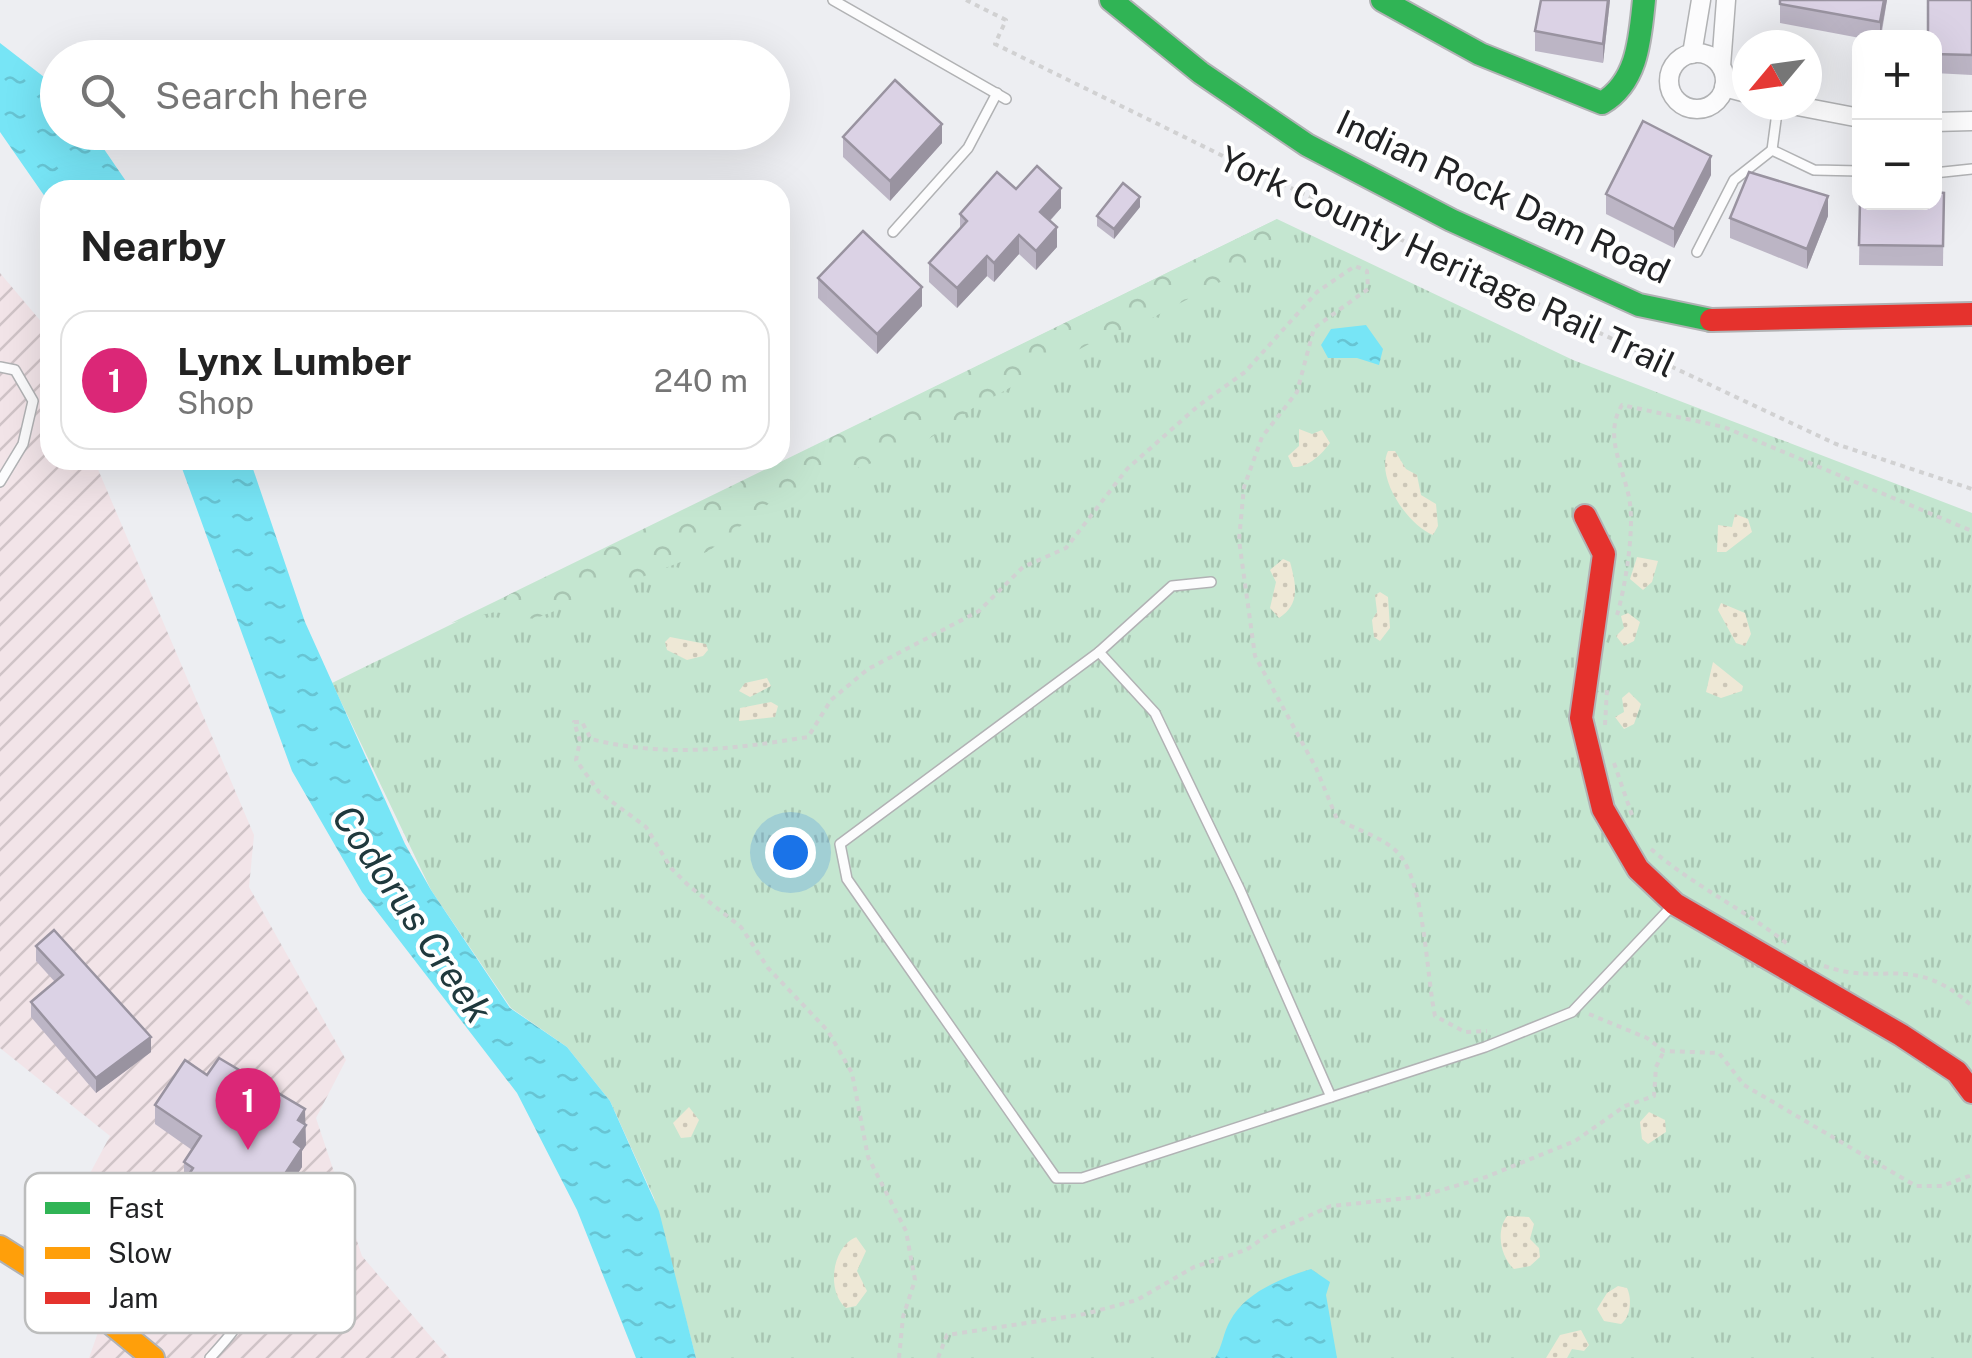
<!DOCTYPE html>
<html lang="en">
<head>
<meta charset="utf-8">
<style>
	body { margin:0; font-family:"Public Sans",sans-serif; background:#f2f2f2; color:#222 }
	.controls { position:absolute; right:30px; top:30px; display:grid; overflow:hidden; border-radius:20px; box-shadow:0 10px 40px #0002 }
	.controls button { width:90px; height:90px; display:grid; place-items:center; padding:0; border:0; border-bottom:2px solid #e0e0e0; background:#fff; color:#222; font:50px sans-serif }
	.compass { position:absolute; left:1732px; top:30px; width:90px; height:90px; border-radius:50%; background:#fff; box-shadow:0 10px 40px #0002; rotate:241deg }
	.you { position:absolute; left:790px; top:852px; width:35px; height:35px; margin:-25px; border:8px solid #fff; border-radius:50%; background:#1a73e8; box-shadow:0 0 0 15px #1a73e833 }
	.badge { display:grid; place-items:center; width:65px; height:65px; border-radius:50%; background:#db2777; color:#fff; font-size:32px; font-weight:700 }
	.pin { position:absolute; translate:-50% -82px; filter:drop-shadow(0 2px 5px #0008) }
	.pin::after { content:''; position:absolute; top:52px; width:35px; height:30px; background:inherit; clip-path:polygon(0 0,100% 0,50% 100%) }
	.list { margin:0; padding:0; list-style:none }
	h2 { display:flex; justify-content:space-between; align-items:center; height:130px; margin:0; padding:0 40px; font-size:42px }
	h2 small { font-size:32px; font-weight:400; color:#767676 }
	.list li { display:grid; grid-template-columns:65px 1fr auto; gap:30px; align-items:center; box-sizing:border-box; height:140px; margin:0 20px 20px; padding:0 20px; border:2px solid #e0e0e0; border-radius:30px }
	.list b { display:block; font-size:38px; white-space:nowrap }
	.list p { margin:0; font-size:32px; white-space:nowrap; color:#767676 }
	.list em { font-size:32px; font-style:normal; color:#767676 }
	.icon { flex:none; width:55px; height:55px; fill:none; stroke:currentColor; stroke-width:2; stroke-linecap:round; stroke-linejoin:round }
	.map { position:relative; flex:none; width:1972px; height:1358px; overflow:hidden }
	.search { position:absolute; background:#fff; box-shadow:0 10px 40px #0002; left:40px; top:40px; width:750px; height:110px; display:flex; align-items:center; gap:25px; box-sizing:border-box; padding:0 35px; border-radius:55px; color:#767676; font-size:38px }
	.panel { position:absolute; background:#fff; box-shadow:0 10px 40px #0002; left:40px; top:180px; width:750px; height:290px; border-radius:30px }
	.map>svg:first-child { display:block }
	.industrial { fill:url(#industrial-furrows) }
	.grass { fill:url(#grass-tufts) }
	.forest { fill:url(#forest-crowns) }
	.sand { fill:url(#sand-dots) }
	.water { fill:url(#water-ripples) }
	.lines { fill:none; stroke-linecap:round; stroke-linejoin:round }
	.lane-casing { stroke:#b1b2b4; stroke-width:12 }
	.street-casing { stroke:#b1b2b4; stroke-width:21 }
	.fast-casing { stroke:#b1b2b4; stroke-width:26 }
	.slow-casing { stroke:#b1b2b4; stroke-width:26 }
	.jam-casing { stroke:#b1b2b4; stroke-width:26 }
	.path { stroke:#d1d1d2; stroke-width:4; stroke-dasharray:5 5; stroke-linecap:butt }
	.lane { stroke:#fcfcfd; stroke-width:9 }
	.street { stroke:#fcfcfd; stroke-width:18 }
	.fast { stroke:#30b455; stroke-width:22 }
	.slow { stroke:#ff9f0a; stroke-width:22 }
	.jam { stroke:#e5322d; stroke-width:22 }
	.wall { fill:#bcb5c5 }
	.shaded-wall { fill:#9993a0 }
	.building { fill:#dbd2e5; stroke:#9993a0; stroke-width:2.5 }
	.labels { text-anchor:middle; stroke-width:8; stroke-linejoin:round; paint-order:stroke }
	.street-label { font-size:35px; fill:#212224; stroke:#fff }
	.water-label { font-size:38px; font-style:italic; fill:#20393d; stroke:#fff }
	.key { fill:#fff; stroke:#bcbdbd; stroke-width:2.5 }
	.key-label { font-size:28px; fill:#212224 }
</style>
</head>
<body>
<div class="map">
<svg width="1972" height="1358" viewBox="0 0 1972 1358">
	<defs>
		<pattern id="industrial-furrows" width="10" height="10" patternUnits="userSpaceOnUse" patternTransform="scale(2.5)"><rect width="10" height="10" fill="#f2e4e8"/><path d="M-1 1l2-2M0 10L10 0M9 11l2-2" fill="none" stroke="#cfc3c7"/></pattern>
		<pattern id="grass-tufts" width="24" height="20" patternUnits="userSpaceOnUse" patternTransform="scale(2.5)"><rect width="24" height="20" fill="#c4e6d0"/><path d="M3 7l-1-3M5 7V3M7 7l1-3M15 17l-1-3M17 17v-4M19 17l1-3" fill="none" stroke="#a8c5b2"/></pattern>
		<pattern id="forest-crowns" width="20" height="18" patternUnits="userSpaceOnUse" patternTransform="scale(2.5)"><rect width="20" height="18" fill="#c4e6d0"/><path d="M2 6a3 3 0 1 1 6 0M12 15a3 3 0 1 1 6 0" fill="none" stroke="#a8c5b2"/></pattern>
		<pattern id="sand-dots" width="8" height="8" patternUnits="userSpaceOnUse" patternTransform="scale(2.5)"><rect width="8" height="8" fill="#eee8d6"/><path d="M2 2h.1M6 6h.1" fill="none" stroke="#ccc7b8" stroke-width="1.8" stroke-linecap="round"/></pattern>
		<pattern id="water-ripples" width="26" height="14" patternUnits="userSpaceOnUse" patternTransform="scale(2.5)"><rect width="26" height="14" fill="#77e5f6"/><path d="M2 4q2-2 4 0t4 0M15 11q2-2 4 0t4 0" fill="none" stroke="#67c4d3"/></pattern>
	</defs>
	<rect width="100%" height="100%" fill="#edeef2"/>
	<!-- industrial -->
	<polygon class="industrial" points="0,273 50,332 50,460 94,460 254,835 249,887 346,1060 316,1118 362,1256 449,1358 89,1358 109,1301 44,1259 110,1136 0,1048"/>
	<!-- grass -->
	<polygon class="grass" points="1277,219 1573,360 1972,513 1972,1358 696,1358 654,1198 610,1101 567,1047 511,1008 431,890 332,683"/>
	<!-- forest -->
	<polygon class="forest" points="1277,219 1283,249 1150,319 1089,344 973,408 916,448 781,494 709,551 534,619 495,612 451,623"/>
	<!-- sand -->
	<g class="sand">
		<path d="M1299 429 1312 434 1322 430 1330 443C1321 455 1308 468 1293 467L1288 456 1299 446Z"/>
		<path d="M1388 451H1395L1406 469 1417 475 1421 495 1436 504 1438 526 1433 535C1408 525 1375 478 1388 451Z"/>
		<polygon points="1735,514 1748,519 1752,532 1726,552 1717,552 1718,525 1732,527"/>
		<polygon points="1637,557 1658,561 1652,582 1643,590 1630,579"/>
		<path d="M1283 559 1290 562C1296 584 1301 604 1279 618L1270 608 1276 582 1270 570Z"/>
		<polygon points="1380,592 1388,597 1390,628 1380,641 1374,637 1372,620 1377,612 1375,595"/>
		<polygon points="1721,603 1745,613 1751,634 1745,646 1736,643 1718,610"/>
		<polygon points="1628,613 1640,622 1634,641 1624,646 1616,636 1624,628 1621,616"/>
		<polygon points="670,637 706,644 708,650 703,656 687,660 667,650 665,642"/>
		<polygon points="1713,662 1743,686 1742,691 1721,698 1706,692"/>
		<polygon points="767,678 771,686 750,697 739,691 745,683"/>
		<polygon points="1629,692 1641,704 1634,724 1624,729 1615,717 1624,712 1622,698"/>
		<polygon points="771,702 778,706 775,717 739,721 740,708"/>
		<polygon points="689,1107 699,1120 691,1137 681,1138 673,1123"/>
		<polygon points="1649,1112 1665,1120 1666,1132 1648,1144 1642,1139 1640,1122"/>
		<path d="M1507 1216 1529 1217 1534 1224 1530 1239 1539 1248 1540 1257 1530 1266 1514 1269C1500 1256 1496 1231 1507 1216Z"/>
		<path d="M856 1237 866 1251 857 1271 867 1291 856 1306 846 1308C826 1291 832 1247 856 1237Z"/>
		<path d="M1618 1286 1627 1288C1632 1298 1631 1317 1621 1324L1604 1321 1597 1309 1607 1293Z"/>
		<polygon points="1581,1330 1589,1345 1584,1351 1572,1349 1567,1358 1546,1358 1560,1335"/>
	</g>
	<!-- water -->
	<g class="water">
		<polygon points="0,43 57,87 58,132 93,133 132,190 50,190 50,204 0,132"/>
		<polygon points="1366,325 1383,349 1379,365 1357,358 1328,358 1321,345 1331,329"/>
		<polygon points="179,460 250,460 305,622 405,844 431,890 510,1008 567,1047 610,1101 659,1211 696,1358 636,1358 577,1210 517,1093 362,892 292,771"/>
		<path d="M1311 1269 1330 1282 1326 1295 1337 1358H1215C1223 1345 1223 1333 1230 1321 1245 1292 1282 1278 1311 1269Z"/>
	</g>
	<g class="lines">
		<defs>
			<g id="lane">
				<polyline points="833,0 1006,99"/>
				<polyline points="1778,105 1772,150 1814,170 1860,171"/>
				<polyline points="1934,173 1972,169"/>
				<polyline points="893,232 968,148 997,93"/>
				<polyline points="1697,252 1734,180 1772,150"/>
				<polyline points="0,367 15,370 33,401 23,444 0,482"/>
				<polyline points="1211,582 1172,586 1099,652 840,844 847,879 1056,1178 1082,1178 1485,1047 1572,1012 1674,904"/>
				<polyline points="1099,652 1155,713 1240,890 1331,1097"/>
				<path d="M55 1276 122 1188 145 1185C183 1212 262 1257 242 1314 236 1331 221 1345 210 1358"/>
			</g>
			<g id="street">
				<circle cx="1697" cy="81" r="28"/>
				<polyline points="1692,54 1701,0"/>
				<polyline points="1721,66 1726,0"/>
				<polyline points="1724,87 1747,93"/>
				<polyline points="1792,105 1860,118"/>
				<polyline points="1934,122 1972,121"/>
			</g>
			<g id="fast">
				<polyline points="1111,0 1201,73 1307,145 1451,220 1639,305 1711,320"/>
				<path d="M1382 0 1480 54 1602 103C1638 82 1640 38 1644 0"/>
			</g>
			<polyline id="slow" points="0,1247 80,1298 153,1358"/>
			<g id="jam">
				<polyline points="1711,320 1972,314"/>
				<polyline points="1585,516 1604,554 1581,718 1603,809 1638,869 1675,904 1901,1035 1957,1072 1972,1092"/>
			</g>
		</defs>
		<!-- lane casing -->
		<use href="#lane" class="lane-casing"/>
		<!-- street casing -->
		<use href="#street" class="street-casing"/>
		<!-- fast casing -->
		<use href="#fast" class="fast-casing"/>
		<!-- slow casing -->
		<use href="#slow" class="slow-casing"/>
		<!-- jam casing -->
		<use href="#jam" class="jam-casing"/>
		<!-- path -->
		<g class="path">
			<polyline points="966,0 1006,20 995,44 1223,156 1836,444 1972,489"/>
			<path d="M1617 615C1625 588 1634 533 1630 504 1626 471 1602 437 1622 405L1724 427 1972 531"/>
			<polyline points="1605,725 1607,689"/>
			<polyline points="1614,763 1632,815"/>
			<path d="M1651 849C1695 887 1746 910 1790 946"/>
			<path d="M1824 966C1885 987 1912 952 1972 1006"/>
			<polyline points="1589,1014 1647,1038 1664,1051 1719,1053 1744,1085 1916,1186 1942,1186 1972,1175"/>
			<path d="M899 1358 903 1317 915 1280 906 1231 868 1157 852 1073 828 1031 768 968 741 927 689 886 671 868 646 827 599 792 576 760 580 741 574 722H582L591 739C665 758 734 749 808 737L831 700 868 669 979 611 1023 567 1066 548 1127 469 1198 406 1245 372 1317 292 1355 266 1367 271 1368 289 1314 328 1297 392 1262 437 1244 487 1239 540 1255 656 1316 768 1337 819C1356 830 1384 837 1399 854 1425 885 1426 973 1435 1016L1465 1032 1487 1031"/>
			<polyline points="938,1358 947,1335 1085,1314 1137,1300 1194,1267 1246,1250 1272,1232 1331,1206 1418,1197 1486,1177 1575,1141 1625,1106 1654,1096 1656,1067 1664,1051"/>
		</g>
		<!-- lane -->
		<use href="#lane" class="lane"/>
		<!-- street -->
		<use href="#street" class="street"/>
		<!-- fast -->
		<use href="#fast" class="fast"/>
		<!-- slow -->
		<use href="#slow" class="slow"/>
		<!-- jam -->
		<use href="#jam" class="jam"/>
	</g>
	<!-- wall -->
	<g class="wall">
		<polygon points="1541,0 1610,0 1603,63 1535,51 1535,31"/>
		<polygon points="1780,0 1887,0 1881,38 1860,38 1780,23"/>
		<polygon points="1972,0 1972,75 1934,73 1934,38"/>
		<polygon points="843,137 942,143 890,201 843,157"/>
		<polygon points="1711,175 1674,248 1606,214 1606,194"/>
		<polygon points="1016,189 1061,208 1050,221 1057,247 1036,270 1019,254 994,282 987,276 957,308 929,282 929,263 960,228 960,214"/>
		<polygon points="1944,193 1943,266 1859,265 1860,202"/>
		<polygon points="1140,207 1114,239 1097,226 1097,216"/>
		<polygon points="1828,216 1807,269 1730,238 1730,218"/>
		<polygon points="818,278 922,306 877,354 818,298"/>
		<polygon points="36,946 151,1052 96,1093 31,1017 31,1002 55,982 36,961"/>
		<polygon points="207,1075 305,1124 306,1145 302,1151 302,1167 277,1205 265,1198 242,1232 188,1195 188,1185 184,1182 184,1162 192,1150 155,1124 155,1105"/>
	</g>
	<!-- shaded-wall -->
	<g class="shaded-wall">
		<polygon points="1608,0 1610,0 1603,63 1603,44"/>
		<polygon points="1884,0 1887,0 1880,38 1880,22"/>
		<polygon points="942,124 942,143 890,201 890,181"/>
		<polygon points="1711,156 1711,175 1674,248 1674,229"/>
		<polygon points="1061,188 1061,208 1040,231 1040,212"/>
		<polygon points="1828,196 1828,216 1807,269 1807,249"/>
		<polygon points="1140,197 1140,207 1114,239 1114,229"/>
		<polygon points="1057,227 1057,247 1036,270 1036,251"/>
		<polygon points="1019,235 1019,254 994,282 994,263"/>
		<polygon points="987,256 987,276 957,308 957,288"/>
		<polygon points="922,287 922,306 877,354 877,334"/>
		<polygon points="151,1037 151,1052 96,1093 96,1078"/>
		<polygon points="305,1109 306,1145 302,1151 302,1167 277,1205 277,1186 294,1142 298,1120"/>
		<polygon points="265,1178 265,1198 242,1232 242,1212"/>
	</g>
	<!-- building -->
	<g class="building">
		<polygon points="1541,0 1608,0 1603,44 1535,31"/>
		<polygon points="1780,0 1884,0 1880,22 1780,4"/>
		<polygon points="1928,0 1972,0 1972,55 1934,54 1934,38 1928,38"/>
		<polygon points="895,80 942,124 890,181 843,137"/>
		<polygon points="1643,121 1711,156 1674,229 1606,194"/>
		<polygon points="1037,166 1061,188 1040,212 1057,227 1036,251 1019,235 994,263 987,256 957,288 929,263 967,221 960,214 997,172 1016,189"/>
		<polygon points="1749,172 1828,196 1807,249 1730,218"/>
		<polygon points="1123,183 1140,197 1114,229 1097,216"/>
		<polygon points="1934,192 1944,193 1943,246 1859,245 1860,202 1934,202"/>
		<polygon points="863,231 922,287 877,334 818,278"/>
		<polygon points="54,930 151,1037 96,1078 31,1002 63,975 36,946"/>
		<polygon points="219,1058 305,1109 298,1120 306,1125 294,1142 302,1148 277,1186 265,1178 242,1212 188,1176 193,1168 184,1162 201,1136 155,1105 185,1060 207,1075"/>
	</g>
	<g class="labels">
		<!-- street labels -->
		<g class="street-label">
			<text transform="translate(1503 197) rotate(25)" y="12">Indian Rock Dam Road</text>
			<text transform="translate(1447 262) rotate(25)" y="12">York County Heritage Rail Trail</text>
		</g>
		<!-- water labels -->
		<g class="water-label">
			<text transform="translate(412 914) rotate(56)" y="13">Codorus Creek</text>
		</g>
	</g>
	<!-- legend -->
	<rect x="25" y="1173" width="330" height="160" rx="15" class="key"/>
	<rect x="45" y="1202" width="45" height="12" fill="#30b455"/>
	<rect x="45" y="1247" width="45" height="12" fill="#ff9f0a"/>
	<rect x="45" y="1292" width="45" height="12" fill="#e5322d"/>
	<g class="key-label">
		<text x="108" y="1218">Fast</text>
		<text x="108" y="1263">Slow</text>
		<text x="108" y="1308">Jam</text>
	</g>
</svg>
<div class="controls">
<button>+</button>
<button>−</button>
</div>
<svg class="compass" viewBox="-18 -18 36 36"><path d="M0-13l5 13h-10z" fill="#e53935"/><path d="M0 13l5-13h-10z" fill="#767676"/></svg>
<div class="you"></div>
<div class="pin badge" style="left:248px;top:1150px">1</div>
<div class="search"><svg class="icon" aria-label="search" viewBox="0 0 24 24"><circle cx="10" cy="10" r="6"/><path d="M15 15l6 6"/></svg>Search here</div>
<section class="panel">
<h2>Nearby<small></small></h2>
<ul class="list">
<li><span class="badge">1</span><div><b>Lynx Lumber</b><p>Shop</p></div><em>240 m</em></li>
</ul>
</section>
</div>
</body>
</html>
